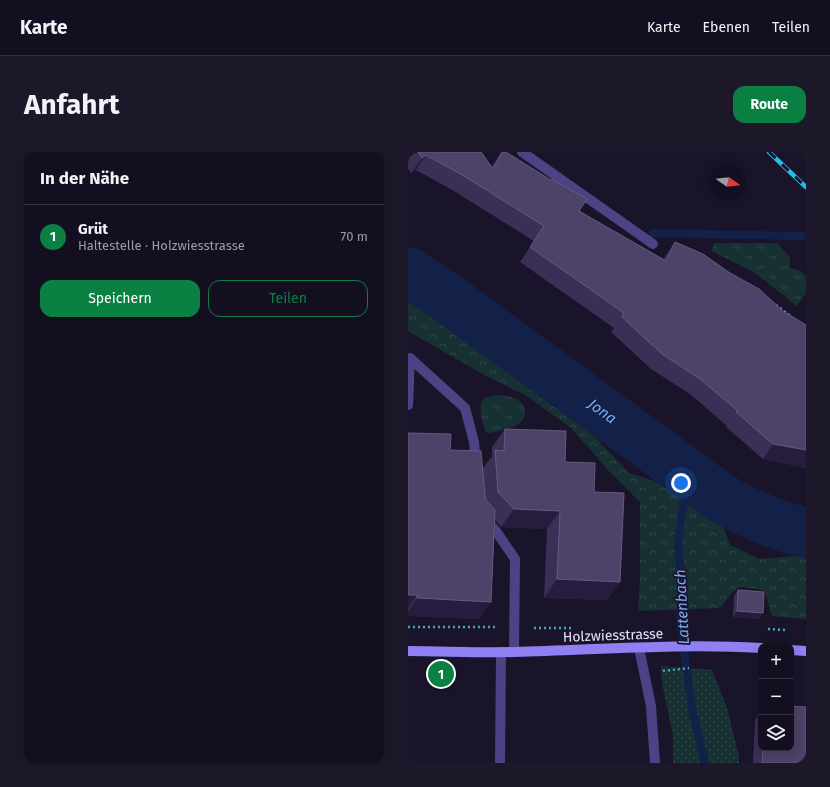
<!DOCTYPE html>
<html lang="de">
<head>
<meta charset="utf-8">
<style>
	body { margin:0; font-family:"Fira Sans",sans-serif; background:#1d1829; color:#f1f3f6 }
	.controls { position:absolute; right:12px; bottom:12px; display:grid; overflow:hidden; border-radius:8px; box-shadow:0 2px 10px #0003 }
	.controls button { width:36px; height:36px; display:grid; place-items:center; padding:0; border:0; border-bottom:1px solid #332f3e; background:#140f20; color:#f1f3f6; font:20px sans-serif }
	.compass { position:absolute; left:302px; top:12px; width:36px; height:36px; border-radius:50%; background:#140f20; box-shadow:0 2px 10px #0003; rotate:104deg }
	.you { position:absolute; left:273px; top:331px; width:14px; height:14px; margin:-10px; border:3px solid #fff; border-radius:50%; background:#1a73e8; box-shadow:0 0 0 6px #1a73e833 }
	.badge { display:grid; place-items:center; width:26px; height:26px; border-radius:50%; background:#0b8043; color:#fff; font-size:13px; font-weight:700 }
	.pin { position:absolute; translate:-50% -50%; border:2px solid #fff; box-shadow:0 1px 4px #0006 }
	.list { margin:0; padding:0; list-style:none }
	h2 { display:flex; justify-content:space-between; align-items:center; height:52px; margin:0; padding:0 16px; font-size:17px }
	h2 small { font-size:13px; font-weight:400; color:#9d9ca5 }
	.list li { display:grid; grid-template-columns:26px 1fr auto; gap:12px; align-items:center; box-sizing:border-box; height:64px; padding:0 16px; border-top:1px solid #332f3e }
	.list b { display:block; font-size:15px; white-space:nowrap }
	.list p { margin:0; font-size:13px; white-space:nowrap; color:#9d9ca5 }
	.list em { font-size:13px; font-style:normal; color:#9d9ca5 }
	.actions { display:flex; gap:8px; padding:12px 16px }
	.actions a { flex:1; padding:9px 0; border:1px solid #0b8043; border-radius:12px; text-align:center; font-size:14px; color:#0b8043 }
	.actions .main { background:#0b8043; color:#fff }
	.icon { flex:none; width:22px; height:22px; fill:none; stroke:currentColor; stroke-width:2; stroke-linecap:round; stroke-linejoin:round }
	.map { position:relative; flex:none; width:398px; height:611px; overflow:hidden; border-radius:12px }
	header { display:flex; align-items:center; gap:24px; box-sizing:border-box; height:56px; padding:0 20px; background:#140f20; border-bottom:1px solid #332f3e }
	header strong { font-size:19px }
	nav { display:flex; gap:22px; margin-inline-start:auto; font-size:14px }
	.intro { display:flex; align-items:center; justify-content:space-between; box-sizing:border-box; height:96px; padding:0 24px }
	h1 { margin:0; font-size:28px }
	.button { padding:10px 18px; border-radius:12px; background:#0b8043; color:#fff; font-size:14px; font-weight:700 }
	main { display:flex; gap:24px; padding:0 24px }
	aside { flex:1; background:#140f20; border-radius:12px; box-shadow:0 2px 10px #0003 }
	.map>svg:first-child { display:block }
	.grass { fill:url(#grass-dots) }
	.forest { fill:url(#forest-crowns) }
	.park { fill:url(#park-tufts) }
	.lines { fill:none; stroke-linecap:round; stroke-linejoin:round }
	.stream { stroke:#132149; stroke-width:8 }
	.river { stroke:#132149; stroke-width:50 }
	.path { stroke:#3dacb2; stroke-width:2.5; stroke-dasharray:2 3; stroke-linecap:butt }
	.lane { stroke:#4d4384; stroke-width:10 }
	.secondary { stroke:#8f80f3; stroke-width:10 }
	.rail-casing { stroke:#1ebfea; stroke-width:4.5 }
	.rail { stroke:#1a142a; stroke-width:3; stroke-dasharray:9; stroke-linecap:butt }
	.wall { fill:#3b2f56 }
	.shaded-wall { fill:#261c3d }
	.building { fill:#4d4267; stroke:#655b7f }
	.labels { text-anchor:middle; stroke-width:3.5; stroke-linejoin:round; paint-order:stroke }
	.street-label { font-size:14px; fill:#e6e0fc; stroke:#1a142a }
	.water-label { font-size:15px; font-style:italic; fill:#77acf2; stroke:#1a142a }
</style>
</head>
<body>
<header>
<strong>Karte</strong>
<nav><a>Karte</a><a>Ebenen</a><a>Teilen</a></nav>
</header>
<div class="intro"><h1>Anfahrt</h1><a class="button">Route</a></div>
<main>
<aside>
<h2>In der Nähe<small></small></h2>
<ul class="list">
<li><span class="badge">1</span><div><b>Grüt</b><p>Haltestelle · Holzwiesstrasse</p></div><em>70 m</em></li>
</ul>
<div class="actions"><a class="main">Speichern</a><a>Teilen</a></div>
</aside>
<div class="map">
<svg width="398" height="611" viewBox="0 0 398 611">
	<defs>
		<pattern id="grass-dots" width="8" height="8" patternUnits="userSpaceOnUse"><rect width="8" height="8" fill="#173133"/><path d="M2 2h.1M6 6h.1" fill="none" stroke="#2e4547" stroke-width="1.8" stroke-linecap="round"/></pattern>
		<pattern id="forest-crowns" width="20" height="18" patternUnits="userSpaceOnUse"><rect width="20" height="18" fill="#173133"/><path d="M2 6a3 3 0 1 1 6 0M12 15a3 3 0 1 1 6 0" fill="none" stroke="#2e4547"/></pattern>
		<pattern id="park-tufts" width="24" height="20" patternUnits="userSpaceOnUse"><rect width="24" height="20" fill="#173133"/><path d="M3 7l-1-3M5 7V3M7 7l1-3M15 17l-1-3M17 17v-4M19 17l1-3" fill="none" stroke="#2e4547"/></pattern>
	</defs>
	<rect width="100%" height="100%" fill="#1a142a"/>
	<!-- grass -->
	<polygon class="grass" points="253,514 304,518 319,556 331,605 331,611 265,611 265,583 254,531"/>
	<!-- forest -->
	<polygon class="forest" points="0,141 14,149 121,224 170,267 221,321 240,327 280,344 312,366 322,393 351,407 387,404 398,406 398,467 364,464 357,439 349,437 331,435 324,441 312,456 230,459 232,428 232,350 201,319 162,275 117,243 73,221 0,179"/>
	<!-- park -->
	<g class="park">
		<polygon points="306,91 369,91 382,105 382,116 393,119 398,125 398,141 389,154 347,121 304,99"/>
		<path d="M87 243C99 243 117 246 117 260 117 264 116 266 114 269 109 275 89 280 81 281L78 280C74 271 70 255 75 247Z"/>
	</g>
	<g class="lines">
		<!-- stream -->
		<g class="stream">
			<polyline points="245,81 394,84"/>
			<polyline points="281,322 276,348 270,391 274,430 272,469 285,562 297,611"/>
		</g>
		<!-- river -->
		<path class="river" id="s1" d="M0 120 38 145 313 346C343 363 365 372 398 381"/>
		<!-- path -->
		<g class="path">
			<polyline points="368,153 385,166"/>
			<polyline points="0,475 87,475"/>
			<polyline points="126,476 165,476"/>
			<polyline points="360,477 379,478"/>
			<polyline points="255,519 281,516"/>
		</g>
		<!-- lane -->
		<g class="lane">
			<polyline points="114,0 245,92"/>
			<polyline points="0,253 2,206 57,256 66,290 68,312"/>
			<polyline points="78,368 88,379 107,407 106,500"/>
			<polyline points="231,496 243,554 247,611"/>
			<polyline points="92,611 93,500"/>
		</g>
		<!-- secondary -->
		<g class="secondary">
			<polyline points="383,498 398,499"/>
			<path d="M0 499C35 499 71 501 107 500 189 498 271 491 353 496"/>
		</g>
		<defs>
			<polyline id="rail" points="361,0 398,35"/>
		</defs>
		<!-- rail casing -->
		<use href="#rail" class="rail-casing"/>
		<!-- rail -->
		<use href="#rail" class="rail"/>
	</g>
	<!-- wall -->
	<g class="wall">
		<polygon points="0,0 73,0 83,15 94,0 171,59 255,107 267,90 398,316 355,307 318,275 319,274 282,242 243,217 203,180 206,176 112,110 126,89 46,39 8,18 3,21 0,17"/>
		<polygon points="97,277 157,310 186,340 212,430 199,448 136,446 139,377 93,375 87,368 83,450 71,467 0,464 0,281 42,298 75,316 84,304 84,295"/>
		<polygon points="330,438 351,467 325,465 326,444"/>
		<polygon points="353,559 353,596 383,596 398,611 345,611 347,568"/>
	</g>
	<!-- shaded-wall -->
	<g class="shaded-wall">
		<polygon points="18,3 8,18 3,21 14,6"/>
		<polygon points="365,292 398,298 398,316 355,307"/>
		<polygon points="106,357 152,359 139,377 93,375"/>
		<polygon points="149,427 212,430 199,448 136,446"/>
		<polygon points="0,443 9,443 0,457"/>
		<polygon points="9,446 83,450 71,467 0,464 0,460"/>
		<polygon points="329,459 355,461 351,467 325,465"/>
	</g>
	<!-- building -->
	<g class="building">
		<polygon points="10,0 73,0 85,17 94,0 98,0 143,28 143,27 179,47 171,59 258,109 267,90 295,102 322,121 351,137 375,159 398,173 398,298 365,292 328,260 330,259 292,227 254,202 214,165 216,161 122,95 136,74 56,24 18,3 14,6"/>
		<polygon points="97,277 158,279 157,310 187,311 186,340 216,341 212,430 149,427 152,359 106,357 90,340 87,298 96,299"/>
		<polygon points="0,281 43,282 42,298 73,299 77,344 78,348 87,358 83,450 9,446 9,443 0,443"/>
		<polygon points="330,438 356,440 355,461 329,459"/>
		<polygon points="383,554 398,555 398,611 354,611 355,596 383,596"/>
	</g>
	<g class="labels">
		<!-- street labels -->
		<g class="street-label">
			<text transform="translate(205 483) rotate(-2)" y="5">Holzwiesstrasse</text>
		</g>
		<!-- water labels -->
		<g class="water-label">
			<text dy="5" stroke="none"><textPath href="#s1" startOffset="239">Jona</textPath></text>
			<text transform="translate(274 455) rotate(-93)" y="5">Lattenbach</text>
		</g>
	</g>
</svg>
<div class="controls">
<button>+</button>
<button>−</button>
<button><svg class="icon" aria-label="layers" viewBox="0 0 24 24"><path d="M12 4l9 5-9 5-9-5zM3 14l9 5 9-5"/></svg></button>
</div>
<svg class="compass" viewBox="-18 -18 36 36"><path d="M0-13l5 13h-10z" fill="#e53935"/><path d="M0 13l5-13h-10z" fill="#9d9ca5"/></svg>
<div class="you"></div>
<div class="pin badge" style="left:33px;top:522px">1</div>
</div>
</main>
</body>
</html>
